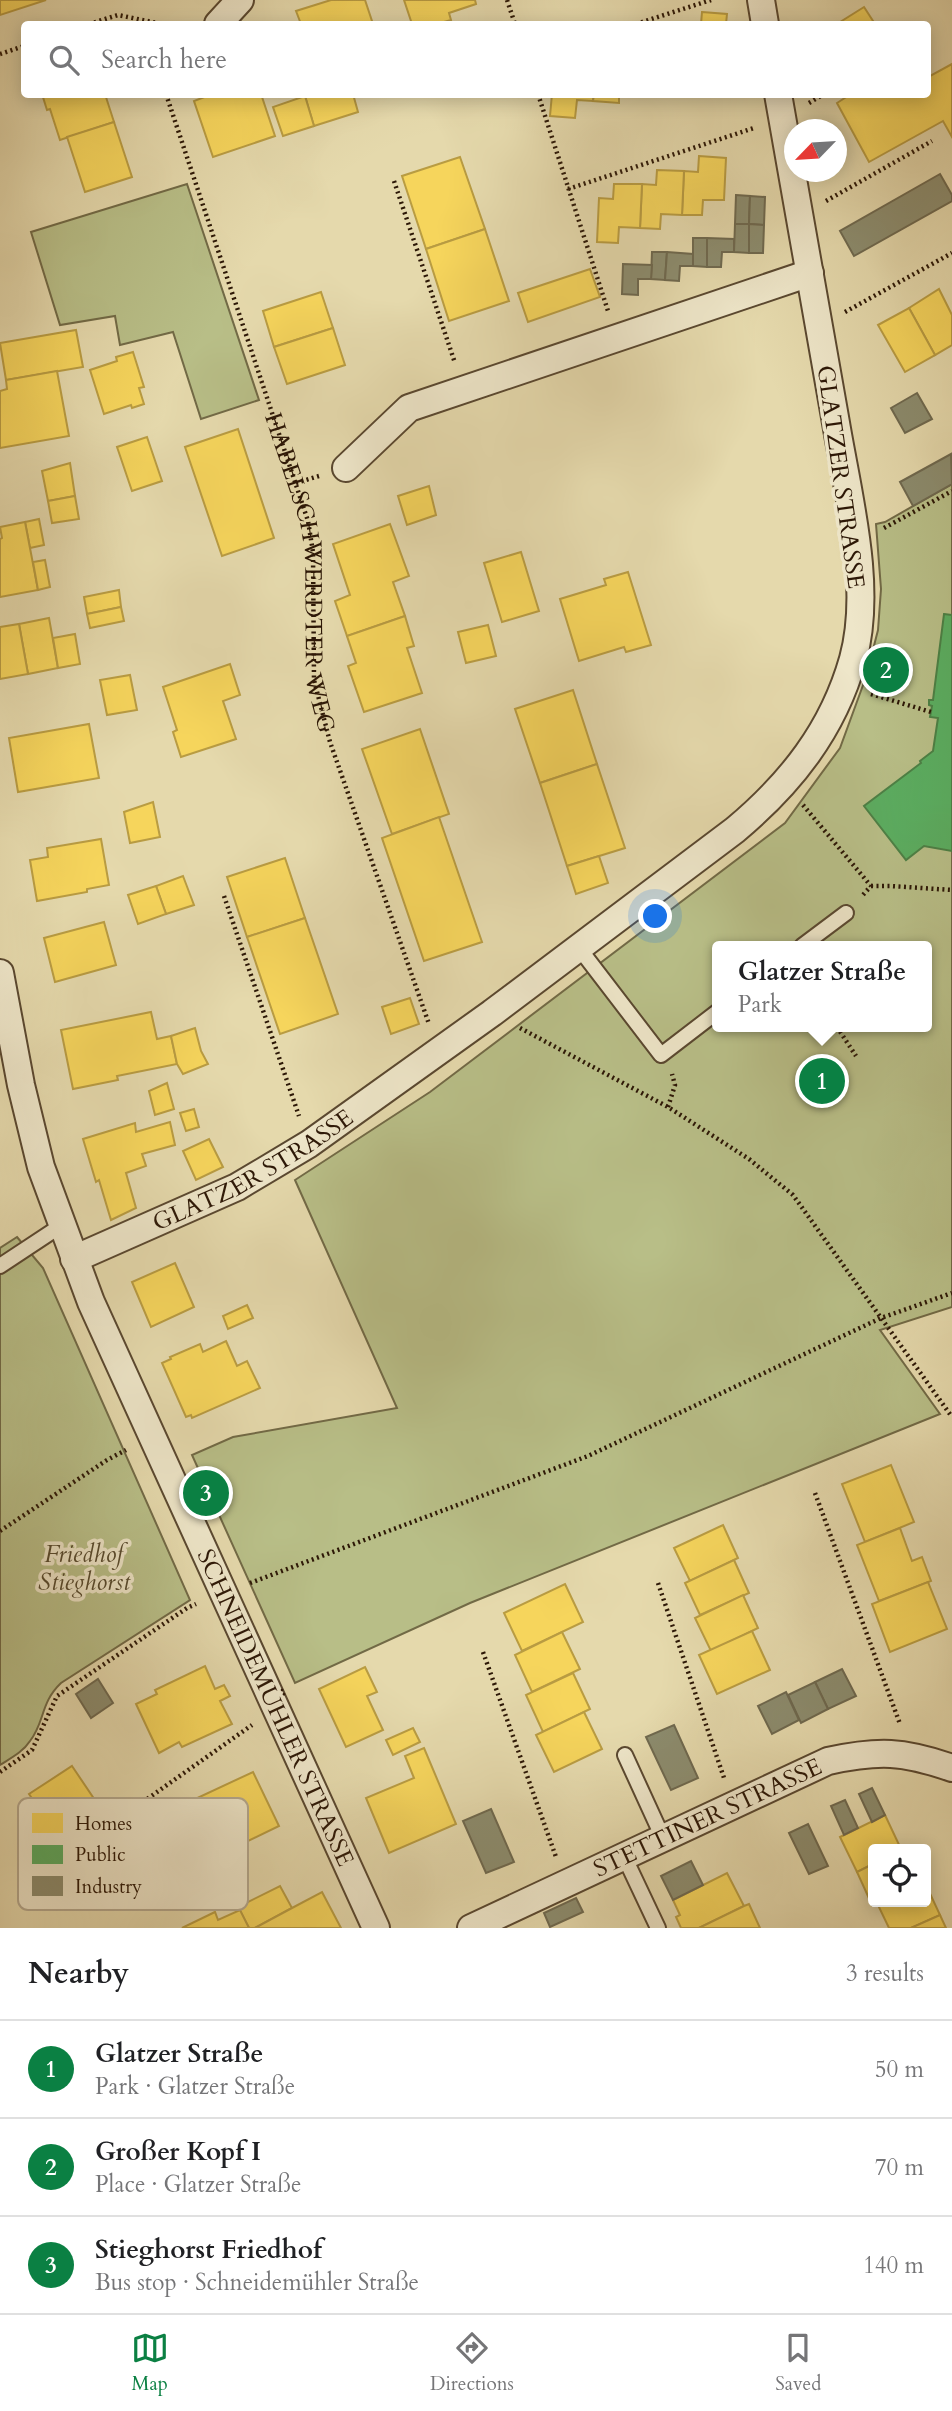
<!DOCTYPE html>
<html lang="en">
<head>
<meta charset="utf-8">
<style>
	body { margin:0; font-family:Cardo,serif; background:#f2f2f2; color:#202124 }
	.controls { position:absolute; right:21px; bottom:21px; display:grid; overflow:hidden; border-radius:7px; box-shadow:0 4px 18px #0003 }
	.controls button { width:63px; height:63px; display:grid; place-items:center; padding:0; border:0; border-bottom:2px solid #e0e0e0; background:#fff; color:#202124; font:35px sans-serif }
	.compass { position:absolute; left:784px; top:119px; width:63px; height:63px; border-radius:50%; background:#fff; box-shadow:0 4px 18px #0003; rotate:245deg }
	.you { position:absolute; left:656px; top:917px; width:24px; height:24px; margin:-18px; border:5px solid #fff; border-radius:50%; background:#1a73e8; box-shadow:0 0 0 10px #1a73e833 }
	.badge { display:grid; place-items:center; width:46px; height:46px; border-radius:50%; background:#0b8043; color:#fff; font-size:23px; font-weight:700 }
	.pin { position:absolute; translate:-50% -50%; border:4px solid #fff; box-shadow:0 2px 7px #0006 }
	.popup { position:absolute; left:712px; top:941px; width:220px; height:91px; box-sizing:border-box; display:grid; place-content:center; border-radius:7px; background:#fff; filter:drop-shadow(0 2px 5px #0005); font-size:23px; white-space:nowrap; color:#757577 }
	.popup b { font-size:26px; color:#202124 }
	.popup::after { content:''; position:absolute; left:50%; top:100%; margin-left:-14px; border:14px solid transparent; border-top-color:#fff }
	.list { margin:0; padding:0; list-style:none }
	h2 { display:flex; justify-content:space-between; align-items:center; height:91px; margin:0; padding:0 28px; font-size:30px }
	h2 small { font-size:23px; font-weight:400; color:#757577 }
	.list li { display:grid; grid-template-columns:46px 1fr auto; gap:21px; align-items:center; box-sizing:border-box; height:98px; padding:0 28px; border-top:2px solid #e0e0e0 }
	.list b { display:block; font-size:26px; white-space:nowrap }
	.list p { margin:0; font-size:23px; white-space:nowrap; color:#757577 }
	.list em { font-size:23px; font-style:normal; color:#757577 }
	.icon { flex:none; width:38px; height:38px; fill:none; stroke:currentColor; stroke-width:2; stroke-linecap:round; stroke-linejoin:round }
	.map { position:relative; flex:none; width:952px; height:1928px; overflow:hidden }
	.search { position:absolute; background:#fff; box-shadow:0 4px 18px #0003; left:21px; right:21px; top:21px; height:77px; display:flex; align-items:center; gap:18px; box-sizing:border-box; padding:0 24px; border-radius:7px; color:#757577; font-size:26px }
	.sheet { height:385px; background:#fff }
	nav { display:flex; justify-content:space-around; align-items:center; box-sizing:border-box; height:98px; border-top:2px solid #e0e0e0; background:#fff; font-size:19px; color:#757577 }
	nav a { display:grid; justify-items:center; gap:4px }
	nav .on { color:#0b8043 }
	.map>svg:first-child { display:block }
	.green { fill:#b8be87; stroke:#726a46; stroke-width:2; fill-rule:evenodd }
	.homes { fill:#f6d55c; stroke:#b99c42; stroke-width:2 }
	.public { fill:#5aae61; stroke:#4c8146; stroke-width:2 }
	.industry { fill:#8c8c6e; stroke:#6f694f; stroke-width:2 }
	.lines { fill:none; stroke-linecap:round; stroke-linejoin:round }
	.lane-casing { stroke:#5a4830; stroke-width:18 }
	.street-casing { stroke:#5a4830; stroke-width:30 }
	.path { stroke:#2c1706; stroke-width:4.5; stroke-dasharray:2 3.5; stroke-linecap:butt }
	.lane { stroke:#eee6c9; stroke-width:14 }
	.street { stroke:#eee6c9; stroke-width:26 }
	.labels { text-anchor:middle; stroke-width:7; stroke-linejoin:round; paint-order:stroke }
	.street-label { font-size:24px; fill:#2c1706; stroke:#eee6c9 }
	.park-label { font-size:24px; font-style:italic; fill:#56492d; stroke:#eee6c9 }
	.key { fill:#eee6c9; stroke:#b4a88e; stroke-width:2 }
	.key-label { font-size:19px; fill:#2c1706 }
</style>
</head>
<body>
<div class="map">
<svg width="952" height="1928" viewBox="0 0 952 1928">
	<rect width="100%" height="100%" fill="#e5d9ac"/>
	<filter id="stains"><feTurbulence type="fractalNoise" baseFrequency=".00286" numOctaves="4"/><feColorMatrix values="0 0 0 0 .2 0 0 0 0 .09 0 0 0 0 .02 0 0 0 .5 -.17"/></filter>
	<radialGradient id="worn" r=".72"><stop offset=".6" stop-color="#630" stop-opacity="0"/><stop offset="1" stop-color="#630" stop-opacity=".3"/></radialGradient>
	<!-- green -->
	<g class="green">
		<polygon points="187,184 259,400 201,419 173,332 120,345 115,316 60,325 31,232"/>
		<path d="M952 484V1307L880 1330 940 1414 470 1603 295 1683 192 1455 233 1437 397 1408 295 1180 430 1092 785 823 840 748 866 677 878 630 881 589 876 524 885 522ZM717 946H927V1027H717Z"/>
		<path d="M17 1237 43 1268 190 1600 61 1683C40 1703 45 1722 30 1741 23 1752 11 1758 0 1765V1248Z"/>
	</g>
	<!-- homes -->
	<g class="homes">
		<polygon points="0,0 46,0 0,15"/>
		<polygon points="331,0 365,0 373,24 301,24 296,11"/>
		<polygon points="404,0 475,0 476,4 449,13 451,20 437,24 412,24"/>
		<polygon points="864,7 875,24 837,24"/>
		<polygon points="702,12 727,14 726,24 701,24"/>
		<polygon points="952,64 952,137 943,121 869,162 837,103 851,94 928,94 928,77"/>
		<polygon points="42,94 81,94 81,96 105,94 114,122 60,140 50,109 47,110"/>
		<polygon points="212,94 261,94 275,136 213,157 194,101"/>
		<polygon points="309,94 353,94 358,112 314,126 305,96"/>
		<polygon points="552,94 594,94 593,101 577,100 575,118 550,116"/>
		<polygon points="594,94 619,94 619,103 593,101"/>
		<polygon points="305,96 314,126 283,136 273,107"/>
		<polygon points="114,122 132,177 85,192 67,137"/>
		<polygon points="699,156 726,158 724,200 703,200 702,215 682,215 684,171 698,172"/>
		<polygon points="460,157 485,229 426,249 402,176"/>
		<polygon points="657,170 684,171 682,215 661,214 660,229 640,228 642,184 656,185"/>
		<polygon points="614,184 642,184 640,228 619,227 618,243 597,242 599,198 613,199"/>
		<polygon points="485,229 509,301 449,321 426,249"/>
		<polygon points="590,269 600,297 528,322 518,293"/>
		<polygon points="939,289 952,315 952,345 935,355 909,308"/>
		<polygon points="321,292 333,328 274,347 263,311"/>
		<polygon points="909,308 935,355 905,372 878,325"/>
		<polygon points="333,328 345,365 287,384 274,347"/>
		<polygon points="76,330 83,367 6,380 0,343"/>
		<polygon points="133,352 144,387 139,388 144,404 132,408 131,405 104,414 90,370 117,361 116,357"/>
		<polygon points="57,371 69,436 0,448 0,391 7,389 6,380"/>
		<polygon points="238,429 274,538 222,556 185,447"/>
		<polygon points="147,437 162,481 132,491 117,447"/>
		<polygon points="70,463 75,496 48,501 42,471"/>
		<polygon points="429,486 436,515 407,525 398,496"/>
		<polygon points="75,496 79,519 52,523 48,501"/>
		<polygon points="39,519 44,545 30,548 25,522"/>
		<polygon points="25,522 38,590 0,597 0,539 2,538 0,527"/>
		<polygon points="390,524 409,576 393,582 405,616 347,636 335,601 350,595 333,544"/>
		<polygon points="521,552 539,611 502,622 484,563"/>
		<polygon points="45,560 50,587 38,590 33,562"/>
		<polygon points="628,572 651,645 626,652 624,647 579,661 560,599 606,585 604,579"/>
		<polygon points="119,590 121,607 87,614 84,597"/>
		<polygon points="121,607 124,621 90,628 87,614"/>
		<polygon points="405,616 414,646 407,648 422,693 364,712 348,666 356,663 347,636"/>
		<polygon points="49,618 58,668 28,674 19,624"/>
		<polygon points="19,624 28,674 0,679 0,627"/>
		<polygon points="488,625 496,656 466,663 458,632"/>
		<polygon points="75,634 80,664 58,668 53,638"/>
		<polygon points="230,664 240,695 223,701 236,739 181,757 173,732 177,730 163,687"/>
		<polygon points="130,675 137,710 107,715 100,680"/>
		<polygon points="573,690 597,764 540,783 515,709"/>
		<polygon points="89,724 99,778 18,792 9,738"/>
		<polygon points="420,729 449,814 392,834 362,749"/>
		<polygon points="597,764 625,848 567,866 540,783"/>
		<polygon points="153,802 160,837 130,843 124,812"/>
		<polygon points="439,817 482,942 424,961 382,838"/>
		<polygon points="101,839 109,885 87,889 87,892 37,901 30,860 48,857 47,848"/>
		<polygon points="599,856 608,883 576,894 567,866"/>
		<polygon points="285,858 305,918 247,937 227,877"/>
		<polygon points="183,876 194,905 166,914 156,886"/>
		<polygon points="156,886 166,914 138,924 128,895"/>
		<polygon points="305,918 338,1014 280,1034 247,937"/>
		<polygon points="104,922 116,965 55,982 44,938"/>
		<polygon points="410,998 419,1024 391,1034 382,1007"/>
		<polygon points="151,1012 157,1039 171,1036 177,1064 117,1076 118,1080 73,1089 61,1030"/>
		<polygon points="195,1028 201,1051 208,1064 183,1074 177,1064 171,1036"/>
		<polygon points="167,1083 174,1109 155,1115 149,1091"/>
		<polygon points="194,1109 199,1127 186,1131 180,1113"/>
		<polygon points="170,1122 175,1145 142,1154 146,1166 126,1173 136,1208 111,1220 99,1180 96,1182 83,1139 135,1123 136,1132"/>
		<polygon points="209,1139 223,1167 196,1180 183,1151"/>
		<polygon points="175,1263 194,1307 151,1327 132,1282"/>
		<polygon points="247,1305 253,1318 228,1329 223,1316"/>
		<polygon points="226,1341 237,1366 247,1361 260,1388 192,1418 191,1415 186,1417 162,1363 171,1359 170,1357 200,1344 203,1352"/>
		<polygon points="891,1465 914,1522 865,1542 842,1484"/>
		<polygon points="723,1525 738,1558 690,1581 674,1548"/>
		<polygon points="900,1528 912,1561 922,1557 931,1581 879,1601 857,1545"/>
		<polygon points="734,1560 749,1593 700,1615 685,1583"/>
		<polygon points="928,1582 947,1629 890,1652 872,1604"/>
		<polygon points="565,1584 583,1622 522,1651 504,1613"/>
		<polygon points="743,1595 758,1628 711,1651 695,1618"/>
		<polygon points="752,1631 770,1670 717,1694 699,1655"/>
		<polygon points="562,1632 580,1669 532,1692 515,1655"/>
		<polygon points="205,1666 215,1689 224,1685 230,1696 220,1701 232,1724 182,1747 179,1742 159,1753 136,1704 157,1694 155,1690"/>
		<polygon points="365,1667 377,1692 367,1696 383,1730 346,1747 319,1689"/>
		<polygon points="573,1673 590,1709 543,1732 526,1695"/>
		<polygon points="584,1712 602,1749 554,1772 536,1735"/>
		<polygon points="413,1728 420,1742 393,1755 386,1740"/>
		<polygon points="424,1748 456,1824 389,1853 366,1798 414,1778 405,1756"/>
		<polygon points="72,1766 107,1818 66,1847 29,1794"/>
		<polygon points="253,1772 279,1826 219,1855 193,1800"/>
		<polygon points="885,1815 901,1849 873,1849 873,1864 857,1872 840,1837"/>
		<polygon points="873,1864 873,1902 880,1902 872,1905 857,1872"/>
		<polygon points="727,1873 744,1906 699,1928 681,1928 676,1917 680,1915 673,1900"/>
		<polygon points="926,1885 940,1915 911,1928 889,1928 877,1903 926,1902"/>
		<polygon points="280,1886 292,1908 255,1928 249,1928 238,1907"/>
		<polygon points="322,1892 341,1928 255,1928 292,1908"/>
		<polygon points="749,1904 760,1928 699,1928 744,1906"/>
		<polygon points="240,1910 249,1928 182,1928 215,1912 218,1920"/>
		<polygon points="940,1915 946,1928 911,1928"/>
	</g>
	<!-- public -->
	<polygon class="public" points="944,614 952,615 952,851 924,846 906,860 864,806 921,763 920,761 933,751 938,718 930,717 932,706 929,705 929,700 933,700"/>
	<!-- industry -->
	<g class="industry">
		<polygon points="940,174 952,195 952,201 854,256 840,231"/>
		<polygon points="736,195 750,196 749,224 735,224"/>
		<polygon points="750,196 765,197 764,225 749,224"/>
		<polygon points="735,224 749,224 749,253 734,252"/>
		<polygon points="749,224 764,225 763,253 749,253"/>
		<polygon points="693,238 707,238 707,267 693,266"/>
		<polygon points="707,238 734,239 734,252 722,252 721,267 707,267"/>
		<polygon points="652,252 667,252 665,280 651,279"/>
		<polygon points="667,252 693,254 693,266 680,266 679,281 665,280"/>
		<polygon points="623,264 652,265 651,279 638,279 638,295 622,294"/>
		<polygon points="917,393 932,419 905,433 891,408"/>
		<polygon points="951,454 952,484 913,506 900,482"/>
		<polygon points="842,1669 856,1696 828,1709 815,1682"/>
		<polygon points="98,1679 113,1703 91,1718 76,1694"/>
		<polygon points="815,1682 828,1709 801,1723 788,1695"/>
		<polygon points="786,1692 799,1720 772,1734 758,1706"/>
		<polygon points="674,1725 698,1778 671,1790 646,1737"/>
		<polygon points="872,1788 885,1815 872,1822 859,1794"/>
		<polygon points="845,1800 858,1828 844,1835 831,1806"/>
		<polygon points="491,1809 514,1862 486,1873 463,1821"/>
		<polygon points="808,1824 828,1866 809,1874 789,1833"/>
		<polygon points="691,1861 703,1885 673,1900 661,1876"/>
		<polygon points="576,1898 583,1912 550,1927 544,1913"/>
	</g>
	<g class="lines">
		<defs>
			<g id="lane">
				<polyline points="802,946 846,913"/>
				<polyline points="579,948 661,1055 717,1012"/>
				<polyline points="0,1266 62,1225"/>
				<polyline points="625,1755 663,1838"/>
				<polyline points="624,1856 658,1928"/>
			</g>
			<g id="street">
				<polyline points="761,0 765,24"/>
				<polyline points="218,24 240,0"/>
				<polyline points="346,468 409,408 810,273"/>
				<path id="s2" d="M0 973 21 1085 41 1167 91 1302 376 1928"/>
				<path id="s3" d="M74 1259 237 1187 309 1144 492 1013 735 830C791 783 833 730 853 659 873 587 848 495 836 423 817 313 797 204 778 94"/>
				<path id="s4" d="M471 1928 828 1761C879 1750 903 1751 952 1768"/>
			</g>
		</defs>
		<!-- lane casing -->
		<use href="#lane" class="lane-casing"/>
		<!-- street casing -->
		<use href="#street" class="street-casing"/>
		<!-- path -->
		<g class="path">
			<polyline points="507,0 515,24"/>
			<polyline points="89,24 118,15 162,24"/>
			<polyline points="636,24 711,0"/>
			<polyline points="0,54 24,46"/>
			<path id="s1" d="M166 94 308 521 313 552 314 680 330 742 429 1024"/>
			<polyline points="538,94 608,311"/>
			<polyline points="809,103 824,94"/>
			<polyline points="394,181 455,363"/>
			<polyline points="568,189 754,128"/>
			<polyline points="826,201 932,141"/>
			<polyline points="845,312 952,253"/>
			<polyline points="296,483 319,476"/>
			<polyline points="884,528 952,491"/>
			<polyline points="871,694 931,712"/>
			<polyline points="803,805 871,886 861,897"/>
			<polyline points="871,886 891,886 952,890"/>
			<polyline points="224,896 299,1116"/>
			<polyline points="837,1027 856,1056"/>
			<polyline points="520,1028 668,1107 749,1159 793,1195 952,1417"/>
			<polyline points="668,1107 675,1085 672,1074"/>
			<polyline points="815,1493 900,1724"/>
			<polyline points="0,1531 107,1460 126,1450"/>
			<polyline points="250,1583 588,1456 881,1318 952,1293"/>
			<polyline points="658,1583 724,1778"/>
			<polyline points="483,1652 556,1857"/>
			<polyline points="0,1772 32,1750 57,1696 187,1608 196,1604"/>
			<polyline points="116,1821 252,1725"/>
		</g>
		<!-- lane -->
		<use href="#lane" class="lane"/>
		<!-- street -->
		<use href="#street" class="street"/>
	</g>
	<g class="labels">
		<!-- street labels -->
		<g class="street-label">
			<text transform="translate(841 477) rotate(82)" y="8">GLATZER STRASSE</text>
			<text dy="8" stroke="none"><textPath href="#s1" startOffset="500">HABELSCHWERDTER WEG</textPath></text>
			<text dy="8" stroke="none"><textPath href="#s3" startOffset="200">GLATZER STRASSE</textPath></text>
			<text dy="8" stroke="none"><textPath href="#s2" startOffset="788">SCHNEIDEMÜHLER STRASSE</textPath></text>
			<text dy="8" stroke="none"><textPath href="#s4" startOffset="261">STETTINER STRASSE</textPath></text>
		</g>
		<!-- park labels -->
		<g class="park-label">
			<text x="84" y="1562">Friedhof<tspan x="84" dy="28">Stieghorst</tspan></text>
		</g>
	</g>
	<!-- legend -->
	<rect x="18" y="1798" width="230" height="112" rx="10" class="key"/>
	<rect x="32" y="1813" width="31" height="20" fill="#f6d55c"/>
	<rect x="32" y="1845" width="31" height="19" fill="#5aae61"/>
	<rect x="32" y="1876" width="31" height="20" fill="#8c8c6e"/>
	<g class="key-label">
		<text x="75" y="1830">Homes</text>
		<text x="75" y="1861">Public</text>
		<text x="75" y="1893">Industry</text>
	</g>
	<rect width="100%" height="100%" filter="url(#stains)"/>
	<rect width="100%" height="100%" fill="url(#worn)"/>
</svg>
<div class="controls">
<button><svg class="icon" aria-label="locate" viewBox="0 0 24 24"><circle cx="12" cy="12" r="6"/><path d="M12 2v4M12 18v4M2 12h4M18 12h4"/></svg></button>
</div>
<svg class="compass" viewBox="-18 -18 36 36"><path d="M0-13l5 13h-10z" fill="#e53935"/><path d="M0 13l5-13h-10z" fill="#757577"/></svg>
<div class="you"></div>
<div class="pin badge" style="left:822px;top:1081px">1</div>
<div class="popup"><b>Glatzer Straße</b>Park</div>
<div class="pin badge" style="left:886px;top:670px">2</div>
<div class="pin badge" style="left:206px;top:1493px">3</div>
<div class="search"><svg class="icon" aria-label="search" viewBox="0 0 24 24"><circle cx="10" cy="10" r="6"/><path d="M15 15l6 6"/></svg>Search here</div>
</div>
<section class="sheet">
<h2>Nearby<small>3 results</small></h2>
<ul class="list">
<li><span class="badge">1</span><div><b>Glatzer Straße</b><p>Park · Glatzer Straße</p></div><em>50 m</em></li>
<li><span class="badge">2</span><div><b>Großer Kopf I</b><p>Place · Glatzer Straße</p></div><em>70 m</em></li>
<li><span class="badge">3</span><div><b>Stieghorst Friedhof</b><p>Bus stop · Schneidemühler Straße</p></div><em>140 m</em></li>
</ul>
</section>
<nav>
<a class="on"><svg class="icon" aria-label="map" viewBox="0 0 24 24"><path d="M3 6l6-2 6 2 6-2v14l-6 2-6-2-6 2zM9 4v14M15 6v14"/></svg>Map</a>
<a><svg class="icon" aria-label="directions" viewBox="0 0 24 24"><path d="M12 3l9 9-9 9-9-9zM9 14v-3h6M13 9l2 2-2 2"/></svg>Directions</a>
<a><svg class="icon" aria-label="saved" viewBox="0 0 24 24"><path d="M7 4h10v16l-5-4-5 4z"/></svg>Saved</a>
</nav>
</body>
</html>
